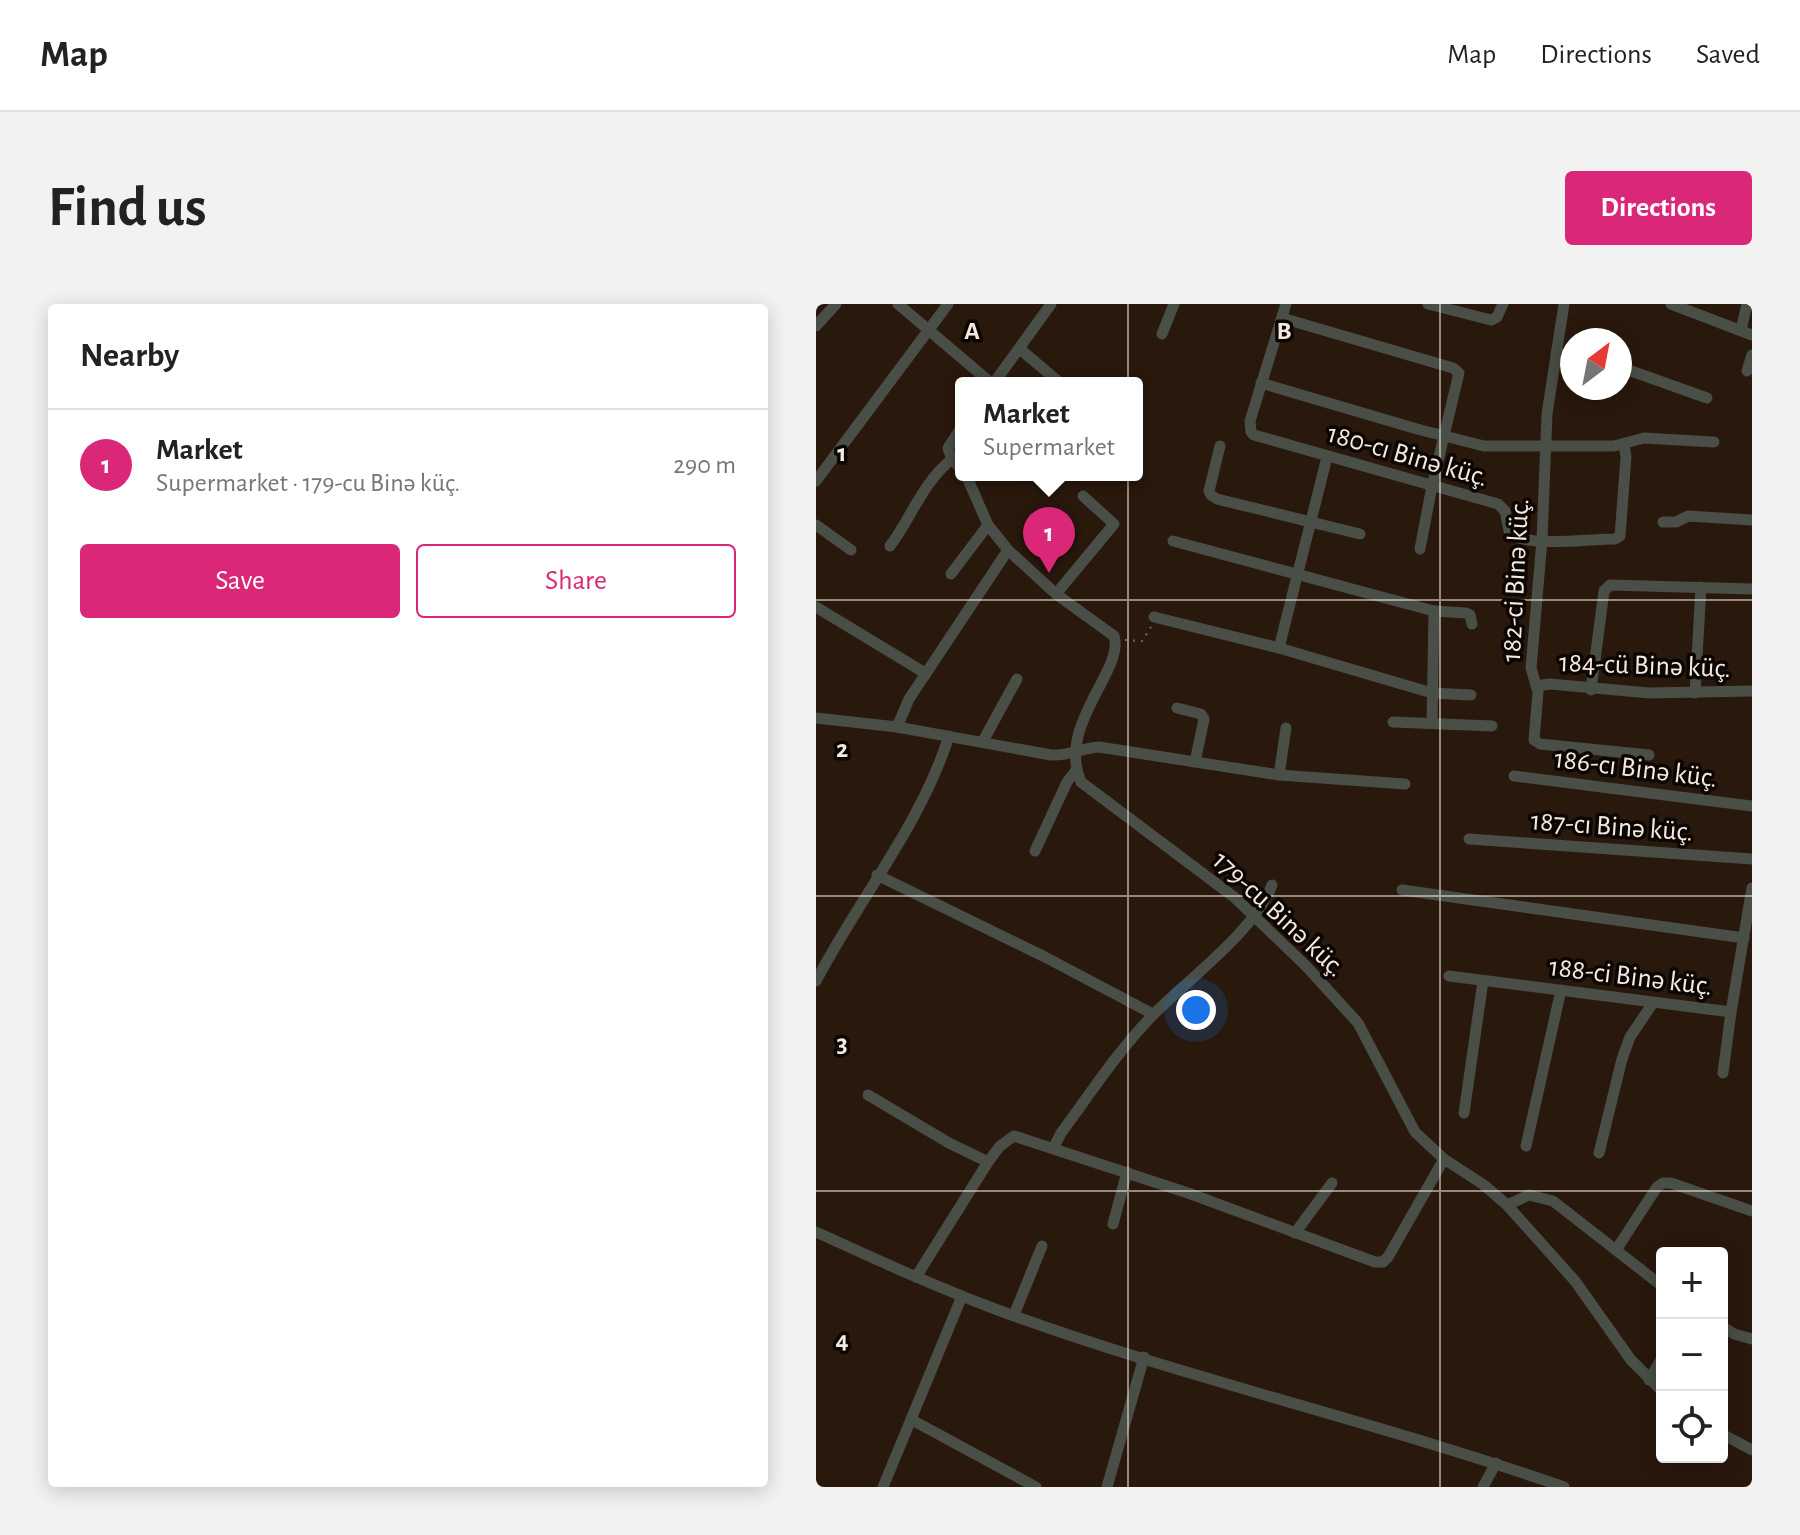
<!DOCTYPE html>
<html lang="en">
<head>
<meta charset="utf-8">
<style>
	body { margin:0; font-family:"Alegreya Sans",sans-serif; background:#f2f2f2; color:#222 }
	.controls { position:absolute; right:24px; bottom:24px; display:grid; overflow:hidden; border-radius:8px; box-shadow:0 4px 20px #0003 }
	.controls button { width:72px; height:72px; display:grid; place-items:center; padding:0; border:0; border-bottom:2px solid #e0e0e0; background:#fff; color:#222; font:40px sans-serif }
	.compass { position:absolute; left:744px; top:24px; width:72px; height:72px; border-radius:50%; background:#fff; box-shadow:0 4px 20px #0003; rotate:32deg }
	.you { position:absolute; left:380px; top:706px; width:28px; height:28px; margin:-20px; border:6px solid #fff; border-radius:50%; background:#1a73e8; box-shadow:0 0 0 12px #1a73e833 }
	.badge { display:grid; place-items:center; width:52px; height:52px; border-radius:50%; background:#db2777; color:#fff; font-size:26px; font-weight:700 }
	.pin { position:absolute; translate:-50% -66px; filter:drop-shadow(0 2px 4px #0008) }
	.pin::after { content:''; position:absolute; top:42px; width:28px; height:24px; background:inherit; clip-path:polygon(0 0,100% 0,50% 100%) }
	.popup { position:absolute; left:139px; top:73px; width:188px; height:104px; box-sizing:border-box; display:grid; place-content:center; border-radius:8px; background:#fff; filter:drop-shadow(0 2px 6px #0005); font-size:26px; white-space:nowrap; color:#767676 }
	.popup b { font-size:30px; color:#222 }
	.popup::after { content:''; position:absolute; left:50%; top:100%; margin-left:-16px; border:16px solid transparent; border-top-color:#fff }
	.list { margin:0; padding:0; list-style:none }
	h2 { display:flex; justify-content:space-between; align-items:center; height:104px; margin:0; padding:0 32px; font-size:34px }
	h2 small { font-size:26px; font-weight:400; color:#767676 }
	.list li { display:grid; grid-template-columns:52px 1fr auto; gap:24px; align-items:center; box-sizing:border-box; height:112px; padding:0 32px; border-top:2px solid #e0e0e0 }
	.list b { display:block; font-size:30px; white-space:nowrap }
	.list p { margin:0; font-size:26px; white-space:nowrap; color:#767676 }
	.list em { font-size:26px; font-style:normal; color:#767676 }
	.actions { display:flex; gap:16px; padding:24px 32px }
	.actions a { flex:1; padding:18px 0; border:2px solid #db2777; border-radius:8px; text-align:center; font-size:28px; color:#db2777 }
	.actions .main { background:#db2777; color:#fff }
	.icon { flex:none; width:44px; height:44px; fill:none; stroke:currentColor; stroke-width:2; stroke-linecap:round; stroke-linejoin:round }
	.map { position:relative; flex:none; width:936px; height:1183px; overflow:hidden; border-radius:8px }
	header { display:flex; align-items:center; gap:48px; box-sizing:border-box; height:112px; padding:0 40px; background:#fff; border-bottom:2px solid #e0e0e0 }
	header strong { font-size:38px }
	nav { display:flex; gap:44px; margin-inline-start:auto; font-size:28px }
	.intro { display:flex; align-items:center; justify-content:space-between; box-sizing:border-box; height:192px; padding:0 48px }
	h1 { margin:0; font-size:56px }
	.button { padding:20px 36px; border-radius:8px; background:#db2777; color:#fff; font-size:28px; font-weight:700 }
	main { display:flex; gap:48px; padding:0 48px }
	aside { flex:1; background:#fff; border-radius:8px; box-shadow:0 4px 20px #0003 }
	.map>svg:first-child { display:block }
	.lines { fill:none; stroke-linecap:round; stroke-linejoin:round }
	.path { stroke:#796a60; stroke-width:2; stroke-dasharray:2 6; stroke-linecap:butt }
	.street { stroke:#494e46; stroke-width:11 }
	.grid { fill:none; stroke:#f4e8e0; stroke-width:2; stroke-opacity:0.55 }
	.labels { text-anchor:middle; stroke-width:7; stroke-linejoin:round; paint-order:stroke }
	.street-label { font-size:28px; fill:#f4e8e0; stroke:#0c0603 }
	.grid-label { font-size:26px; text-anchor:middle; font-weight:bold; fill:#f4e8e0; stroke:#0c0603; stroke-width:7; stroke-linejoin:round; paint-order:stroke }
</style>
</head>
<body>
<header>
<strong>Map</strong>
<nav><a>Map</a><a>Directions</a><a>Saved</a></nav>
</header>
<div class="intro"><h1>Find us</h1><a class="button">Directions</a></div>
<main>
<aside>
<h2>Nearby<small></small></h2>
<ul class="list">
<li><span class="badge">1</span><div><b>Market</b><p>Supermarket · 179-cu Binə küç.</p></div><em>290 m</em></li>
</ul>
<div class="actions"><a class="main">Save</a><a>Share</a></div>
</aside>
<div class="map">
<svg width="936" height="1183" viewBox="0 0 936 1183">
	<rect width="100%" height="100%" fill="#29180c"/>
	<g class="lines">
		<!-- path -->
		<polyline class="path" points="309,336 326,337 335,323"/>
		<!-- street -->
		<g class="street">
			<polyline points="82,0 175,79"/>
			<path d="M470 0 434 117 435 128 438 131 682 200 689 207 694 231C719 243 770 235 799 235L804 232 810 153 808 140"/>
			<polyline points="612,0 675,16 681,13 687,0"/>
			<polyline points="748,0 731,110 726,236 715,364 722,388 718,436 724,440 833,451"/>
			<polyline points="855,0 936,31"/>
			<polyline points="466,14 637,64 643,69 616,182 604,245"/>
			<polyline points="0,22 20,0"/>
			<polyline points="925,26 931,0"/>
			<polyline points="346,30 358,0"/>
			<polyline points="204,45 244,79"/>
			<polyline points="740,49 756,52"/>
			<polyline points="804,63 891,94"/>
			<polyline points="931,67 936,51"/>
			<polyline points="178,79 235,0"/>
			<polyline points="445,79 601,125 668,142 798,142 828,134 898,138"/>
			<polyline points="145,124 132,144 136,155 145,165"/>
			<polyline points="404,142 393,187 395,191 401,195 544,230"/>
			<path d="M150 171 172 221 192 246 240 290 298 332C309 366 240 421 265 478L418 593 490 662 542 719 599 828 628 855 668 881 691 901 759 977 815 1056 846 1087"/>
			<polyline points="0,177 132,0"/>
			<polyline points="847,218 860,218 872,212 936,216"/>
			<polyline points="0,221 35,246"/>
			<polyline points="357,237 618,307 616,419"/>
			<path d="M74 242C95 214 107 178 136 155"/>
			<polyline points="135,270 172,221"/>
			<polyline points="240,290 298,220 267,192"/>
			<polyline points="0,303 109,369"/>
			<polyline points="618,307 650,309 654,311 656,320"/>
			<polyline points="338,313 463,344 616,389 655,391"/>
			<polyline points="463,344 511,153"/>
			<polyline points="720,382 734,380 833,389 936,387"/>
			<polyline points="775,386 788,287 794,281 936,285"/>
			<polyline points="879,389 885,283"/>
			<polyline points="361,404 385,410 388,415 379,458"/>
			<path d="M0 414 81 423 235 451C253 452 266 444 283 443L463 471 589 480"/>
			<polyline points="577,418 676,422"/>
			<polyline points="81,423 93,395 192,246"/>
			<polyline points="167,437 201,375"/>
			<polyline points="463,471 470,424"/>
			<polyline points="698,472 936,502"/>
			<polyline points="653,535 936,555"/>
			<polyline points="219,547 251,478 261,465"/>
			<polyline points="61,571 229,653 337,710"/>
			<polyline points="586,586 928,634"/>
			<polyline points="633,672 915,708 936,584"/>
			<path d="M0 677C43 595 105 520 133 432"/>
			<polyline points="907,769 915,708"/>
			<polyline points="52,791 133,839 172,858"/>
			<polyline points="648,809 667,677"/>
			<polyline points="710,842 745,686"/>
			<path d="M238 843 245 829C274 790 302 747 336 712 371 676 439 627 456 581"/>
			<polyline points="783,849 806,755 814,733 837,699"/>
			<polyline points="691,901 713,891 737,897 846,982"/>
			<polyline points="297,920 311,868"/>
			<path d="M0 928C59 955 118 982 179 1005 365 1074 560 1117 748 1183"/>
			<polyline points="479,929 516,879"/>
			<polyline points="800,946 841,883 847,879 855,879 936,907"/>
			<polyline points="100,973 172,858 184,842 198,832 372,889 559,958 567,958 572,953 628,855"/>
			<polyline points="198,1011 226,942"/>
			<polyline points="906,1022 918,1030 936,1035"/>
			<polyline points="833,1076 846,1054"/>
			<polyline points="96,1116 220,1183"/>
			<polyline points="906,1130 936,1146"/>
			<polyline points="67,1183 146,992"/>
			<polyline points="291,1183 328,1053"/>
			<polyline points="667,1183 680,1159"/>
		</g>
	</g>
	<!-- grid -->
	<path class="grid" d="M312 0V1183M624 0V1183M0 296H936M0 592H936M0 887H936"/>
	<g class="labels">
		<!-- street labels -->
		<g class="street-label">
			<text transform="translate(592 150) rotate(16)" y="10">180-cı Binə küç.</text>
			<text transform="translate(698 276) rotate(-87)" y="10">182-ci Binə küç.</text>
			<text transform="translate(829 360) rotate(2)" y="10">184-cü Binə küç.</text>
			<text transform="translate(820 463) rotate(7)" y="10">186-cı Binə küç.</text>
			<text transform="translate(796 521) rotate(4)" y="10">187-cı Binə küç.</text>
			<text transform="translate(464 609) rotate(43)" y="10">179-cu Binə küç.</text>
			<text transform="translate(815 671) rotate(7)" y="10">188-ci Binə küç.</text>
		</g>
	</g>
	<g class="grid-label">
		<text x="156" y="35">A</text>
		<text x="468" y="35">B</text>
		<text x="26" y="157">1</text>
		<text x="26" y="453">2</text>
		<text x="26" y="748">3</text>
		<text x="26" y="1044">4</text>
	</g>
</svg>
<div class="controls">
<button>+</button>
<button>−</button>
<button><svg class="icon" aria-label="locate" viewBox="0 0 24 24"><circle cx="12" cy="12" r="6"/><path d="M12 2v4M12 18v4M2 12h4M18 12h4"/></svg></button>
</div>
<svg class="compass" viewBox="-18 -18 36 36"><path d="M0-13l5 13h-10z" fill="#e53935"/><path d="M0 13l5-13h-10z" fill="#767676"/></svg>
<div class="you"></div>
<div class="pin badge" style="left:233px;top:269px">1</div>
<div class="popup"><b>Market</b>Supermarket</div>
</div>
</main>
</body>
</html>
